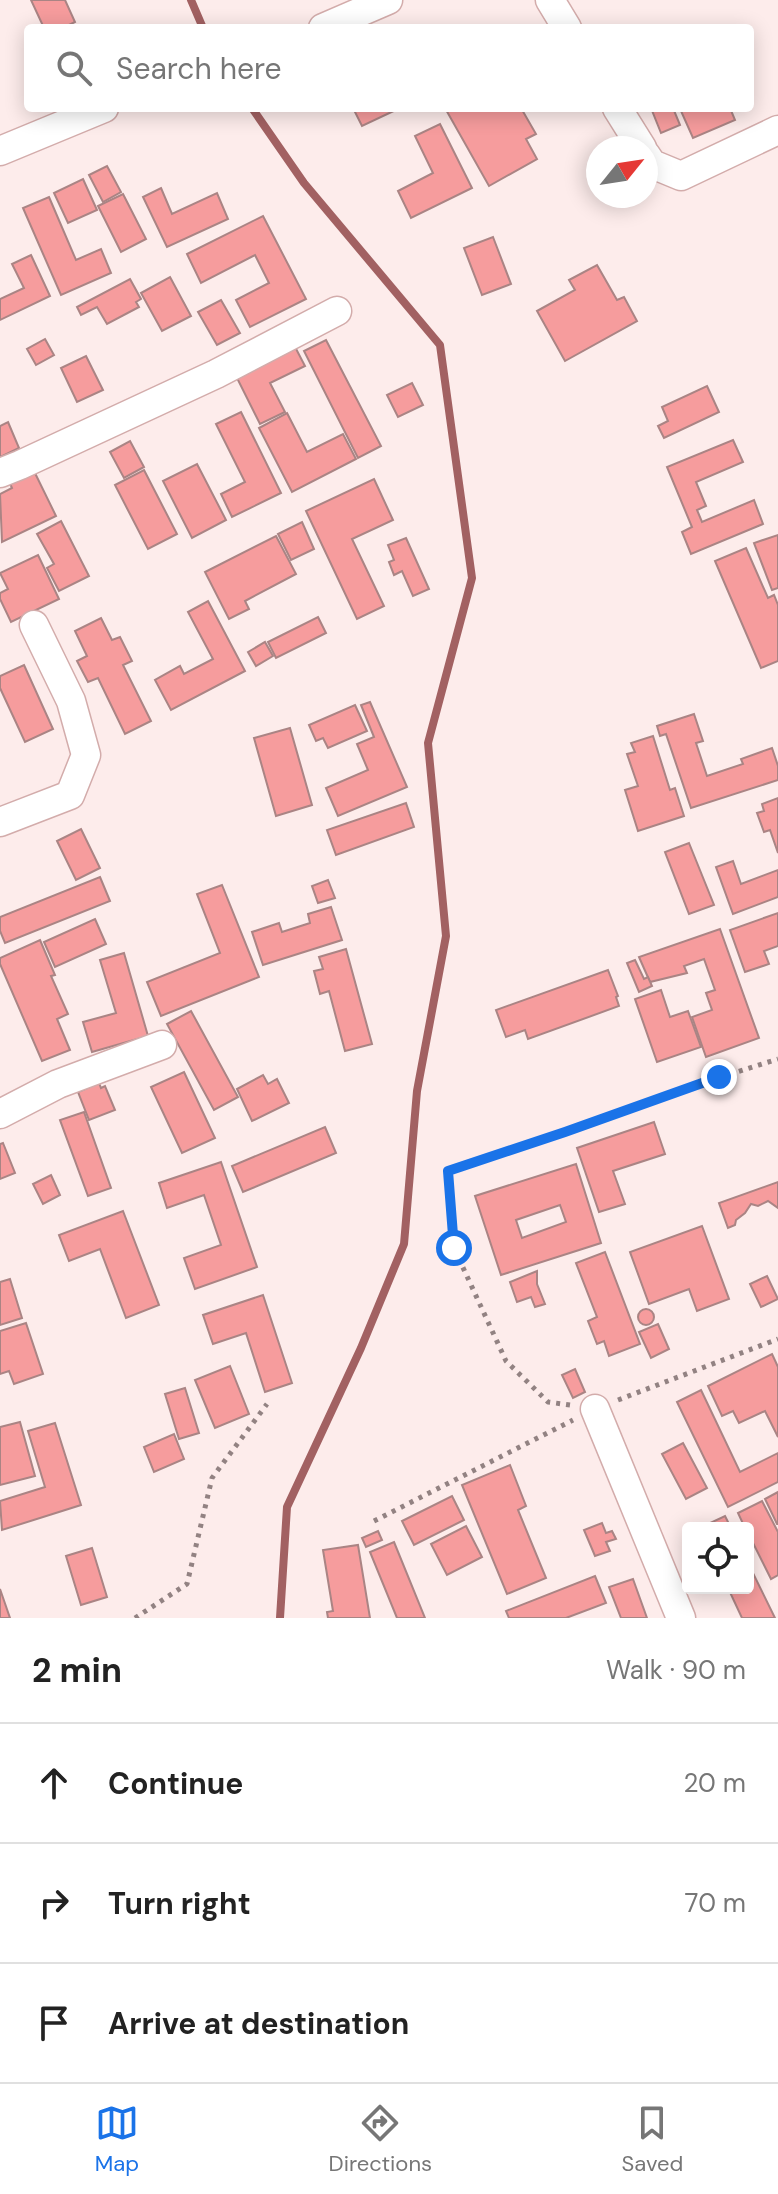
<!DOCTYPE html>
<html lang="en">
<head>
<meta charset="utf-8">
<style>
	body { margin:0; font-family:"DM Sans",sans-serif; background:#f6f6f6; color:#222 }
	.controls { position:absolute; right:24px; bottom:24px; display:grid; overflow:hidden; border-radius:8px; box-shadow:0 4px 20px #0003 }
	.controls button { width:72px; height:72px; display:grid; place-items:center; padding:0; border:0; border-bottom:2px solid #e0e0e0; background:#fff; color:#222; font:40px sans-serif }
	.compass { position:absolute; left:586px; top:136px; width:72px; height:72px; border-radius:50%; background:#fff; box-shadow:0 4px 20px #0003; rotate:60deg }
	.stop { position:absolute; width:24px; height:24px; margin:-18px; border:6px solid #1a73e8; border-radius:50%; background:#fff }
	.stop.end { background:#1a73e8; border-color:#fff; box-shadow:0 2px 8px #0008 }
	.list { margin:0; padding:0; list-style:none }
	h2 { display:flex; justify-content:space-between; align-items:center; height:104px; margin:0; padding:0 32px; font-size:34px }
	h2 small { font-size:26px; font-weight:400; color:#767676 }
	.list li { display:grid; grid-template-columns:52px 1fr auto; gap:24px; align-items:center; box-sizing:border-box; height:120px; padding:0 32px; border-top:2px solid #e0e0e0 }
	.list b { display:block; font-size:30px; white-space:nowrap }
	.list em { font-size:26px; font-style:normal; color:#767676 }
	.icon { flex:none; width:44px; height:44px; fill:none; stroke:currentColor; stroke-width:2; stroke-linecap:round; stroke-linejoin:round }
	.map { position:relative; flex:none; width:778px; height:1618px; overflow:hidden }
	.search { position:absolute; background:#fff; box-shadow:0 4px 20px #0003; left:24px; right:24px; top:24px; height:88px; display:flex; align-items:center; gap:20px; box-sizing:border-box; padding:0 28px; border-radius:8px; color:#767676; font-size:30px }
	.sheet { height:464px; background:#fff }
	nav { display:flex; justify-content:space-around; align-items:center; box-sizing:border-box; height:112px; border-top:2px solid #e0e0e0; background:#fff; font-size:22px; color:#767676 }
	nav a { display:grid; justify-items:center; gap:4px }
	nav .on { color:#1a73e8 }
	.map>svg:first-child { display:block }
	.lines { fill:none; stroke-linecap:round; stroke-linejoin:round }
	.stream { stroke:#a26162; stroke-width:8 }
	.building { fill:#f69c9d; stroke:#aa8484; stroke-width:2; fill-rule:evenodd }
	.minor-casing { stroke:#d3acab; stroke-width:31 }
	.path { stroke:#928282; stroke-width:5; stroke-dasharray:4 6; stroke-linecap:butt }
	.minor { stroke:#fff; stroke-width:28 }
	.route { stroke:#1a73e8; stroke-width:10 }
</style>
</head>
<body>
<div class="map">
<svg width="778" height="1618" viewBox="0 0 778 1618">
	<rect width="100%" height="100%" fill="#fdeceb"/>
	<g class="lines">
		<!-- stream -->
		<g class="stream">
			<polyline points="191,0 203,28"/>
			<polyline points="252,108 304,183 440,345 472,578 428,743 446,936 417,1091 404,1244 361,1348 287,1507 280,1618"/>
		</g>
	</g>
	<!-- building -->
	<g class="building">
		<polygon points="31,0 65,0 75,22 63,28 44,28"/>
		<polygon points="353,108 400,108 362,126"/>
		<polygon points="445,108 521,108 536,134 526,139 537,159 489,186"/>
		<polygon points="651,108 673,108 680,125 661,133"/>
		<polygon points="688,108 730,108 735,120 693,138 681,111"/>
		<polygon points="440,124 472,188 411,218 398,191 433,173 415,136"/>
		<polygon points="107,166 121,192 103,202 89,175"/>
		<polygon points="83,179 97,210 68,223 54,193"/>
		<polygon points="161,188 172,214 217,193 228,219 167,247 143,197"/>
		<polygon points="123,194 146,239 121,252 98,206"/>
		<polygon points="49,197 76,260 101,249 111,273 61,295 23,208"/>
		<polygon points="263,216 306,299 250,327 236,300 269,283 255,255 201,283 187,254"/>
		<polygon points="493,237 511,284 482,295 464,248"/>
		<polygon points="31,255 50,296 0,320 0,299 24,288 12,264"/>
		<polygon points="597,265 617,300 624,297 637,321 565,361 537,311 575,290 569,280"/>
		<polygon points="170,277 191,316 162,331 141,293"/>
		<polygon points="130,279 141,299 136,302 139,307 107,324 97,307 81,315 77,307"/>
		<polygon points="221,300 240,333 217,345 198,312"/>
		<polygon points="45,339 54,355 36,365 27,349"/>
		<polygon points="326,340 381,446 358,458 304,351"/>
		<polygon points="293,343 305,366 270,383 285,412 260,424 234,372"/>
		<polygon points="86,356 103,390 77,402 61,368"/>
		<polygon points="412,383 423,405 398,417 387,395"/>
		<polygon points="707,386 719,412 664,438 658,426 668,421 662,407"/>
		<polygon points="241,412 281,493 232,517 221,494 245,482 216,424"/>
		<polygon points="287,413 307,452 343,434 356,459 292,492 259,428"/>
		<polygon points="8,422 19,448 0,457 0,426"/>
		<polygon points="733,440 743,462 696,482 706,506 697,510 702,522 754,500 763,524 691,554 682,532 692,527 667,467"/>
		<polygon points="130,441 144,467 124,478 110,452"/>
		<polygon points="197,464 226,520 192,538 163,481"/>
		<polygon points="33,469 56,516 2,542 0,494 12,488 9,481"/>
		<polygon points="144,470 177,534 148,549 115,485"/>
		<polygon points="374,479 393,520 352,539 384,606 357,619 306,511"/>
		<polygon points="61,521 89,576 59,591 47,568 54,564 37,534"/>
		<polygon points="302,522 314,549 291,560 278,534"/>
		<polygon points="778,535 778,588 772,590 754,543"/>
		<polygon points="276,536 296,574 245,601 249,609 229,619 205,572"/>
		<polygon points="406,538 429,589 413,596 402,571 394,575 389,562 394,560 388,545"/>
		<polygon points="746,548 768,598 774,595 778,605 778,661 761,668 715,561"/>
		<polygon points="38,555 59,599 11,622 0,599 0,593 8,589 0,573"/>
		<polygon points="208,601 245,671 171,710 155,680 180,666 184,674 213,659 188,612"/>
		<polygon points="318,617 326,633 276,658 268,642"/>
		<polygon points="101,618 112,640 120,637 132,661 123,665 151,721 125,734 98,678 88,682 77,661 87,656 75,631"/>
		<polygon points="265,642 273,656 256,666 248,652"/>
		<polygon points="24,665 53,729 25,742 0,688 0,676"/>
		<polygon points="370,702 407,787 338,816 326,788 368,770 357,744 374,737 361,705"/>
		<polygon points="355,705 367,731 328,748 323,738 316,741 309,725"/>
		<polygon points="694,714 703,741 696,743 707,776 743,764 741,759 772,748 778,766 778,780 691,808 666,734 660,736 657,726"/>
		<polygon points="290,728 312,805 276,816 254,738"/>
		<polygon points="653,736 670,790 675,788 684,816 638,831 625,790 638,786 627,754 635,752 631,743"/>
		<polygon points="778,798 778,853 770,830 764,832 757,813 764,811 762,804"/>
		<polygon points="406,803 414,827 336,855 327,830"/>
		<polygon points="81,829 100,868 76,880 57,841"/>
		<polygon points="689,843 714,905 689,914 665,852"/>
		<polygon points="733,861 741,884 778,870 778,897 733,914 716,867"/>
		<polygon points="100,877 110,901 5,943 0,931 0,917"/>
		<polygon points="328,880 335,898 318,903 312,886"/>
		<polygon points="222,885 259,977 161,1016 147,982 220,953 197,894"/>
		<polygon points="331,907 342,940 263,965 252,932 279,923 282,932 310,923 308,914"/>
		<polygon points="778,913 778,946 764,951 769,964 745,972 730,930"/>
		<polygon points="95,919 106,944 55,967 44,942"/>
		<polygon points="720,929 759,1038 706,1057 692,1017 712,1010 706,993 715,990 704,959 684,966 687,973 650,982 639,957"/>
		<polygon points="40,940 55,975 51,976 68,1014 57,1019 70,1050 42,1061 0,964 0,958"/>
		<polygon points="346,949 372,1044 345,1051 329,991 320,994 314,971 323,969 319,957"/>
		<polygon points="124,953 148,1036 92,1052 83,1022 116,1013 100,960"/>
		<polygon points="635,960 644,979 648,977 652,986 639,992 627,963"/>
		<polygon points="608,970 618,996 616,997 619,1006 528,1039 525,1030 506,1037 496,1010"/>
		<polygon points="661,990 670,1017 688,1011 701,1047 657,1062 635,999"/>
		<polygon points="191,1011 238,1097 214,1110 167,1024"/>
		<polygon points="184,1072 215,1138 182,1153 151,1087"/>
		<polygon points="263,1075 268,1084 277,1079 289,1103 252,1121 237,1089"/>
		<polygon points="99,1083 101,1088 105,1086 115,1110 89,1120 78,1092"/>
		<polygon points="84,1112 111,1188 88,1196 60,1120"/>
		<polygon points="654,1122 665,1154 613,1171 625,1204 599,1212 577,1148"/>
		<polygon points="325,1127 336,1153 243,1192 232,1166"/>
		<polygon points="3,1143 15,1173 0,1179 0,1144"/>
		<polygon points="221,1162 257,1267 195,1289 184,1258 221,1245 204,1195 167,1208 159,1183"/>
		<path d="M576 1164 601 1243 501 1275 475 1196ZM560 1205 566 1222 522 1238 516 1220Z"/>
		<polygon points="51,1175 60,1195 43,1204 33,1184"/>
		<polygon points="778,1182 778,1208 768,1201 758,1206 751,1204 745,1213 736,1220 735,1225 728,1228 719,1203"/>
		<polygon points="123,1211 159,1305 126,1318 100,1249 69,1261 59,1235"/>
		<polygon points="702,1226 729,1299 697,1311 689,1289 649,1304 630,1252"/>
		<polygon points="605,1252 640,1344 609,1356 604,1341 597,1344 588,1321 597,1317 576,1263"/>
		<polygon points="537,1271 537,1284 545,1304 535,1307 531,1297 517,1302 510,1282"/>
		<polygon points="767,1276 778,1299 761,1307 750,1284"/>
		<polygon points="10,1279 22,1318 0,1325 0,1282"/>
		<polygon points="263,1295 292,1383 265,1392 246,1333 213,1344 203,1315"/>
		<circle cx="646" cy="1317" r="8"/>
		<polygon points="26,1323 43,1374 14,1384 9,1371 0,1374 0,1331"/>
		<polygon points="658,1324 669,1349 651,1358 639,1332"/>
		<polygon points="772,1354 778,1367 778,1437 765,1411 739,1423 733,1411 722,1416 708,1386"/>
		<polygon points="230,1366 249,1414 215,1428 195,1380"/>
		<polygon points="575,1369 585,1392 573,1398 562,1375"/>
		<polygon points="185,1388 199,1433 179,1439 165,1394"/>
		<polygon points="701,1390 740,1472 778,1453 778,1482 728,1507 677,1402"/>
		<polygon points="20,1422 35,1476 0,1485 0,1427"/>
		<polygon points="55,1423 81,1505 2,1530 0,1501 45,1487 28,1431"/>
		<polygon points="174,1434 184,1459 154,1472 144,1447"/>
		<polygon points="683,1443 707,1488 686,1499 662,1454"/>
		<polygon points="510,1465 526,1506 518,1510 546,1578 507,1594 462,1485"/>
		<polygon points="778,1492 778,1524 777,1524 765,1499"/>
		<polygon points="452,1496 464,1520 414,1545 402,1521"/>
		<polygon points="762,1501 778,1532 778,1575 771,1579 748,1533 748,1528 745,1528 738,1513"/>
		<polygon points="725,1516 731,1528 710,1528 708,1524"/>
		<polygon points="602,1523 606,1533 612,1531 616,1539 606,1542 610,1551 595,1556 584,1530"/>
		<polygon points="466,1526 482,1557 447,1575 431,1544"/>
		<polygon points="378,1531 382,1540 366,1547 362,1538"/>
		<polygon points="394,1542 425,1618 397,1618 370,1552"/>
		<polygon points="358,1545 370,1618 328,1618 327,1612 333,1611 323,1550"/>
		<polygon points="92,1548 107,1597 81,1605 66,1556"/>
		<polygon points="748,1563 775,1618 742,1618 728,1588 748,1588"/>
		<polygon points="595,1576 606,1603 566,1618 509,1618 506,1611"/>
		<polygon points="633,1579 647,1618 621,1618 609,1587"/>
		<polygon points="0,1589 10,1618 0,1618"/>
	</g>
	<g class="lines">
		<defs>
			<g id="minor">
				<polyline points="550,0 567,28"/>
				<polyline points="323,28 388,0"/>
				<polyline points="617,108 642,148"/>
				<polyline points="0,151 104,108"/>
				<polyline points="646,155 652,164 681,176 778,130"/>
				<polyline points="0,473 20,465 216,374 337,311"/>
				<polyline points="0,822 70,795 86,755 71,701 34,625"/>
				<polyline points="0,1114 58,1084 162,1045"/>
				<polyline points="595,1409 681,1618"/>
			</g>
		</defs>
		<!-- minor casing -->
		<use href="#minor" class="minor-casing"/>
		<!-- path -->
		<g class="path">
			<polyline points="618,1400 778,1339"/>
			<path d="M570 1405 548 1402 506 1361 454 1248 448 1171C558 1135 667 1093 778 1059"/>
			<polyline points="374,1521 573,1420"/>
			<polyline points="135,1618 187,1584 212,1478 267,1404"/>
		</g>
		<!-- minor -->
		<use href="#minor" class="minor"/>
	</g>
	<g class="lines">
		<!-- route -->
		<polyline class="route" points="454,1248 448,1171 565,1132 719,1077"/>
	</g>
</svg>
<div class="controls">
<button><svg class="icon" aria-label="locate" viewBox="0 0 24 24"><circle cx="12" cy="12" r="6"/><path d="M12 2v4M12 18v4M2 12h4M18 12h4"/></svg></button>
</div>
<svg class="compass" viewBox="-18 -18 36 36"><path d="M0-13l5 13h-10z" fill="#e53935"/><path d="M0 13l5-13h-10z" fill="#767676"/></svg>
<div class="stop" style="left:454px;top:1248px"></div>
<div class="stop end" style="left:719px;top:1077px"></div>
<div class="search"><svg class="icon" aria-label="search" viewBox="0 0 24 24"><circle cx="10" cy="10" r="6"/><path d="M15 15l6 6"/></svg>Search here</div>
</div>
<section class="sheet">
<h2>2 min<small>Walk · 90 m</small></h2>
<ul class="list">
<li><svg class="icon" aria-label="ahead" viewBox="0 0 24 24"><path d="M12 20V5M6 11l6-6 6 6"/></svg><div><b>Continue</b></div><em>20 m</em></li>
<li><svg class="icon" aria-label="right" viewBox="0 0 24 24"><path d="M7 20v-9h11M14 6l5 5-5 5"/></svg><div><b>Turn right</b></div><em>70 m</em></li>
<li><svg class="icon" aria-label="arrive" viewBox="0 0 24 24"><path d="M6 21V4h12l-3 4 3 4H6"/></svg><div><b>Arrive at destination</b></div></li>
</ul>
</section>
<nav>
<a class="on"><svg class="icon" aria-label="map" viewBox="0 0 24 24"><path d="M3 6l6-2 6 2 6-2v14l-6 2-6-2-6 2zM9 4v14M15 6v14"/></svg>Map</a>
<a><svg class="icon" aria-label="directions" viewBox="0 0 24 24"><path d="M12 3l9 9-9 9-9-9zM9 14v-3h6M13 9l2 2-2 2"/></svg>Directions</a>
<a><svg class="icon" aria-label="saved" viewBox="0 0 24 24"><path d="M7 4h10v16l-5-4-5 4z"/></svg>Saved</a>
</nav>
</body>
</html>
